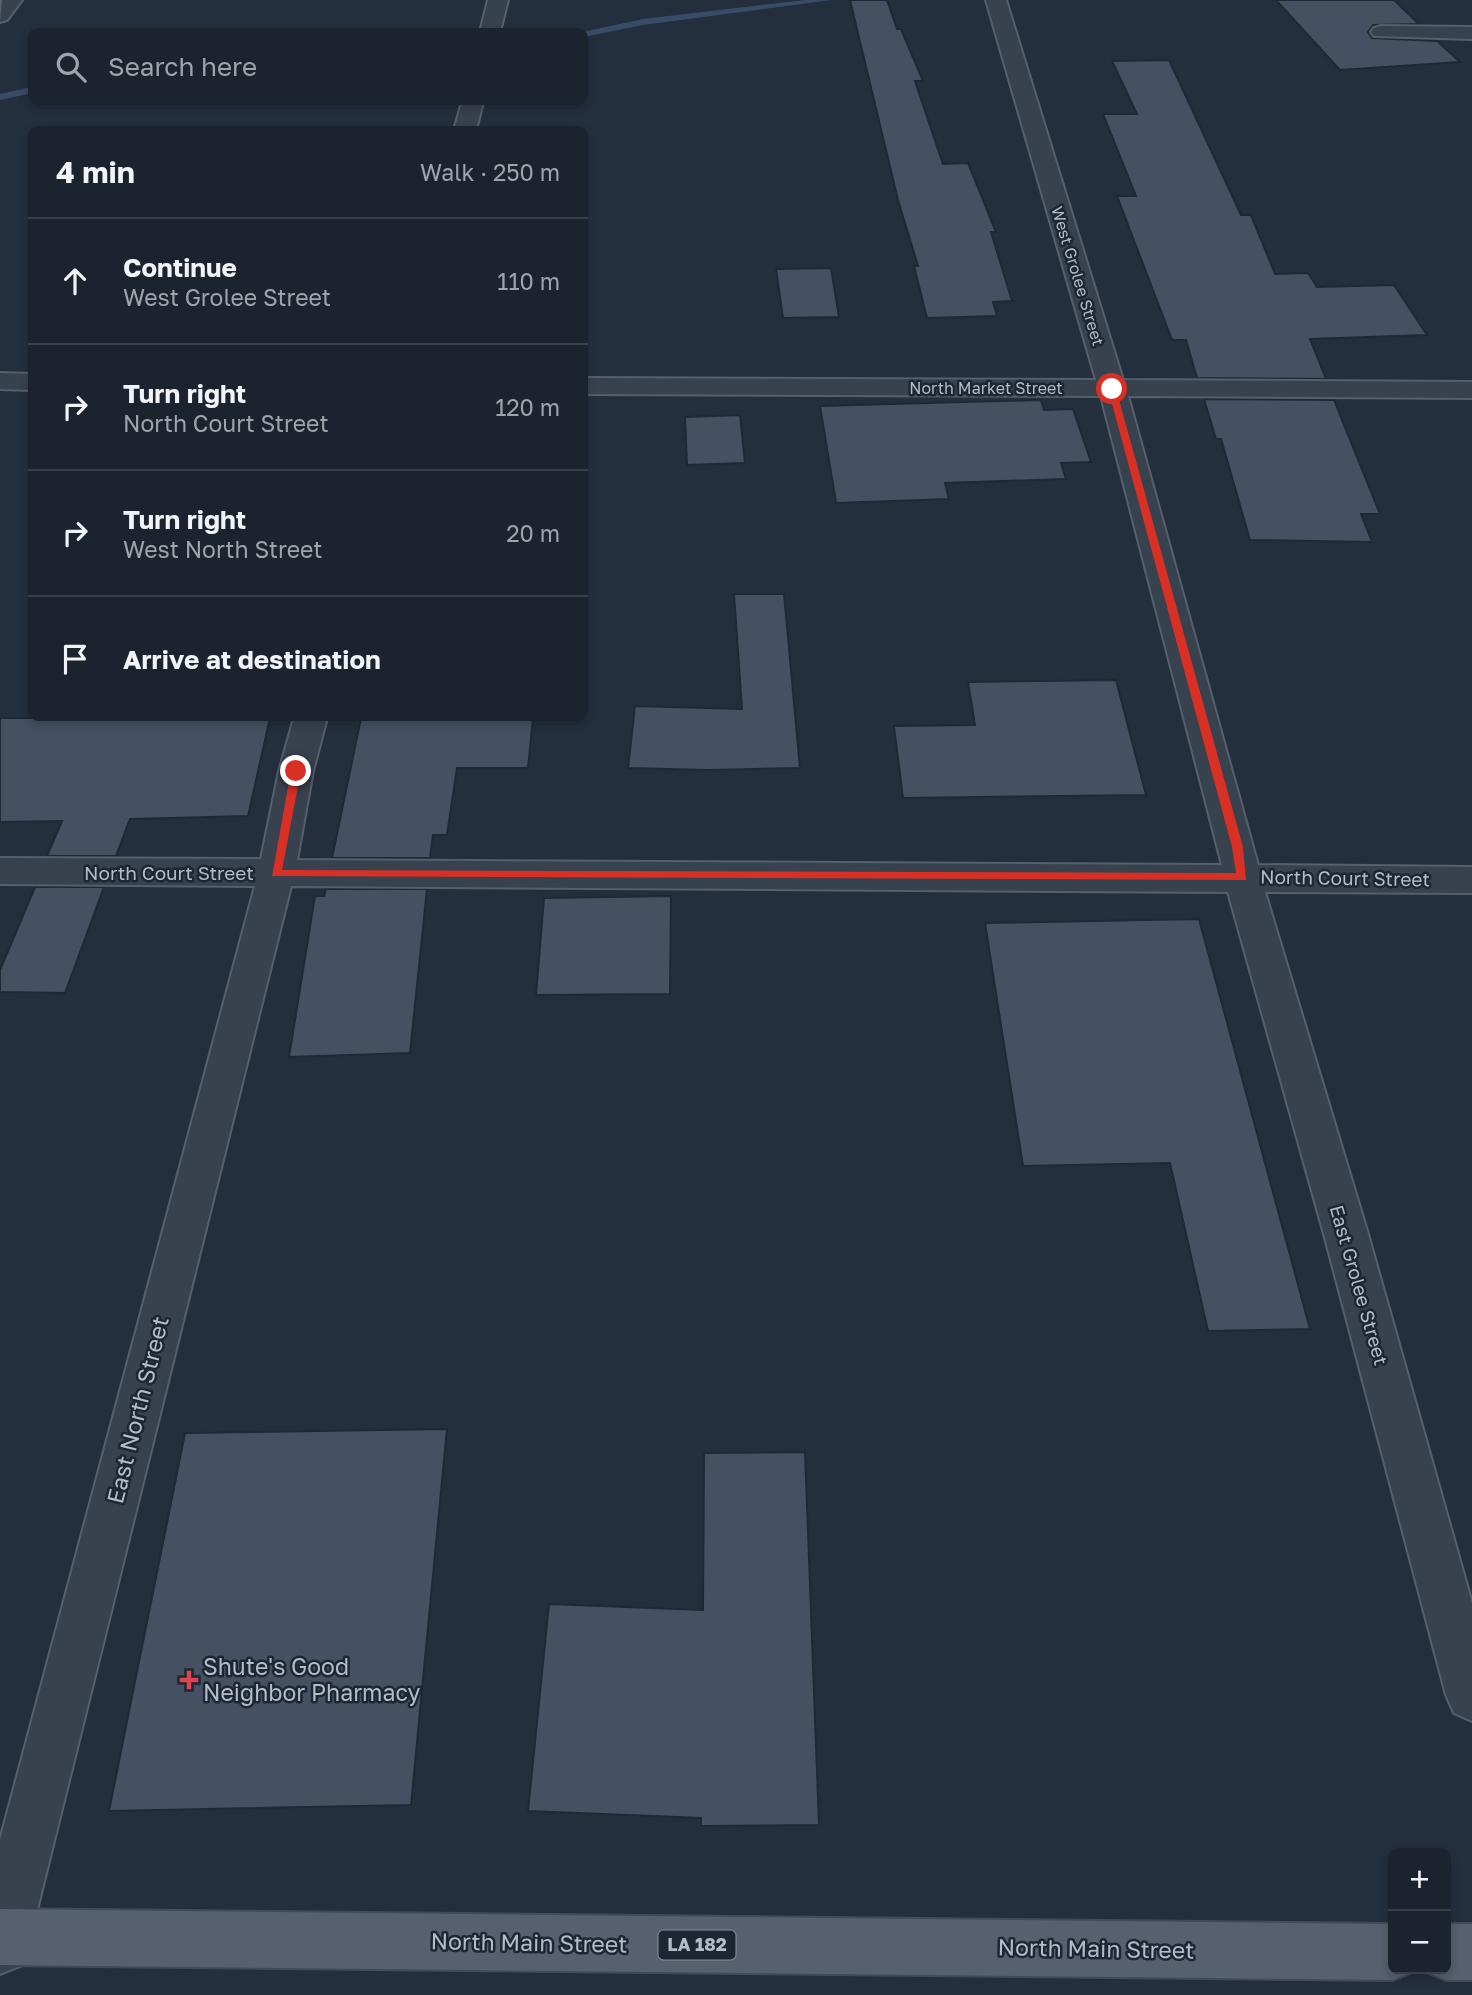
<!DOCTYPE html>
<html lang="en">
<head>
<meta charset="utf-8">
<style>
	body { margin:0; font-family:"Golos Text",sans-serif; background:#242b36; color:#f1f3f6 }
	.controls { position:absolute; right:21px; bottom:21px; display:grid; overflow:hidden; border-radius:10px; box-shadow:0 4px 10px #0003 }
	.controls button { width:63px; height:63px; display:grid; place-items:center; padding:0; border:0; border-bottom:2px solid #39404a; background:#1b232e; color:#f1f3f6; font:35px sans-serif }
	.stop { position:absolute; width:21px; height:21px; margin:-16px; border:5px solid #d93025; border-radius:50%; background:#fff }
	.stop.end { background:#d93025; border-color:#fff; box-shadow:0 2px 7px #0008 }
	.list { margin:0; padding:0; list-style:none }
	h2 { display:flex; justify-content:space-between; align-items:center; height:91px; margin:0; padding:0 28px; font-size:30px }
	h2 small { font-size:23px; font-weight:400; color:#a0a4aa }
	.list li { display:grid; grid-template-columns:46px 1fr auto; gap:21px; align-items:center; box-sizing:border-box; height:126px; padding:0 28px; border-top:2px solid #39404a }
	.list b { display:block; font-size:26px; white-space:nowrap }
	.list p { margin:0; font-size:23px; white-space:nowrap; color:#a0a4aa }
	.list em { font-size:23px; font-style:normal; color:#a0a4aa }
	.icon { flex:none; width:38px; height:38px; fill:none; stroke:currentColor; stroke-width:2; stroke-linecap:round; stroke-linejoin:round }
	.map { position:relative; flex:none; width:1472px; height:1995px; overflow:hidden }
	.search { position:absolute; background:#1b232e; box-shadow:0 4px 10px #0003; left:28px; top:28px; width:560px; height:77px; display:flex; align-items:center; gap:18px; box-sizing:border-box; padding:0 24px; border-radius:10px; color:#a0a4aa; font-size:26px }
	.panel { position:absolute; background:#1b232e; box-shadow:0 4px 10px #0003; left:28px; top:126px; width:560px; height:595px; border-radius:10px }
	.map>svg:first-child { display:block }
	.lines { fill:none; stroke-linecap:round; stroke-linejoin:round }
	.stream { fill:#394c67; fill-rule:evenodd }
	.building { fill:#455162; stroke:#1f2835; stroke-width:2 }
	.minor-casing { stroke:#565f6c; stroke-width:4 }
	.primary-casing { stroke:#414a57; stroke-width:4 }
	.minor { fill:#38414e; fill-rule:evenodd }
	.primary { fill:#56606e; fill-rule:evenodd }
	.route { fill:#d93025 }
	.health-dot { fill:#e0444e; stroke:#1d2633; stroke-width:2.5 }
	.labels { text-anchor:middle; stroke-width:5; stroke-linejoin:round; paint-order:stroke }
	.far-street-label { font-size:16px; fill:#b4bcc9; stroke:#1d2633 }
	.shield { fill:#1d2633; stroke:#878f9c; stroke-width:2 }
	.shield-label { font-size:18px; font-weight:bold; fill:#b4bcc9 }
	.street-label { font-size:19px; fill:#b4bcc9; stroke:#1d2633 }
	.near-street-label { font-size:23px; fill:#b4bcc9; stroke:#1d2633 }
	.near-poi-label { font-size:23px; fill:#b4bcc9; stroke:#1d2633; text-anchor:start }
</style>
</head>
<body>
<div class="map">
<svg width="1472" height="1995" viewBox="0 0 1472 1995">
	<rect width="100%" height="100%" fill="#242f3e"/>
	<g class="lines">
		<!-- stream -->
		<g class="stream">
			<polygon points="805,0 831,0 643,25 584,37 583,32 643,19"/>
			<polygon points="32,87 32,93 0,100 0,94"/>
		</g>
	</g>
	<!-- building -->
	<g class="building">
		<polygon points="850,0 887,0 897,29 901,29 923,81 915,81 943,164 968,163 996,232 991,232 1012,301 993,302 997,316 927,318 914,266 918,266 898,200"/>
		<polygon points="1276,0 1394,0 1419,24 1373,25 1368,32 1372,38 1437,41 1460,62 1340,70"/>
		<polygon points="1169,60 1241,215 1251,215 1275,274 1308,273 1317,287 1394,285 1427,335 1310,339 1326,379 1197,378 1186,340 1172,340 1117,196 1136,196 1103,114 1137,114 1112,61"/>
		<polygon points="831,268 839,317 783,318 776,269"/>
		<polygon points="1204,399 1334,400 1380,514 1361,514 1372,542 1250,540 1221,439 1216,439"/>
		<polygon points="1041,400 1044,410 1073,409 1091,462 1061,463 1066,479 945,483 949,499 836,503 820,406"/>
		<polygon points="740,415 745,463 687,465 685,417"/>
		<polygon points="734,594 784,594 800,768 708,770 628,768 635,706 742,709"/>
		<polygon points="1116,680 1146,795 903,798 894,726 975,725 968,682"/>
		<polygon points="0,718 270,718 248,816 130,819 116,856 47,856 62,821 0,822"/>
		<polygon points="361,718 533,718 528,768 457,768 447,835 433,835 430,858 332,858"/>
		<polygon points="35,887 104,887 65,993 0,992 0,970"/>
		<polygon points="326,889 427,889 410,1053 289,1057 315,896 324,896"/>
		<polygon points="671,896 670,994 536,995 544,898"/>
		<polygon points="1199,919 1310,1329 1208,1331 1170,1163 1023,1166 985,923"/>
		<polygon points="447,1429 411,1805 109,1811 185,1433"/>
		<polygon points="805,1452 819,1825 701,1826 701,1818 528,1811 549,1604 703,1610 704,1453"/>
	</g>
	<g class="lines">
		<defs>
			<g id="minor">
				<polygon points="2,0 22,0 7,20 0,22"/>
				<polygon points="488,0 508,0 500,32 480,32"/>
				<polygon points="986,0 1006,0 1123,380 1472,382 1472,398 1128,396 1258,865 1472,867 1472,893 1265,892 1368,1234 1472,1603 1472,1721 1454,1713 1446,1695 1324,1234 1228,892 291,886 28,1946 20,1966 0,1974 0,1840 255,886 0,884 0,858 261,859 279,771 294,718 327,718 313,771 297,860 1222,865 1101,396 584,394 584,378 1096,380"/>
				<polygon points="1381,26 1472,27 1472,39 1374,36 1371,32 1374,28"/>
				<polygon points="462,102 483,102 476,130 454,130"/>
				<polygon points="0,373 32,374 32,390 0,389"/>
			</g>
			<g id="primary">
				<polygon points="0,1909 1393,1924 1393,1969 1414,1969 1413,1972 1393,1980 0,1965"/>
				<polygon points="1446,1924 1472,1924 1472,1980 1446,1980 1426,1972 1425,1969 1446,1969"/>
			</g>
		</defs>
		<!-- minor casing -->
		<use href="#minor" class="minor-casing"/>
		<!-- primary casing -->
		<use href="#primary" class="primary-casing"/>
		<!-- minor -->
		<use href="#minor" class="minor"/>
		<!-- primary -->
		<use href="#primary" class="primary"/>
	</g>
	<!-- route -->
	<polygon class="route" points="1112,387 1116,389 1243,847 1246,880 272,876 291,771 296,768 301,771 282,870 1236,873 1232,847 1108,389"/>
	<!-- markers -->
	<path class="health-dot" d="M185.5 1669.5h7v7h7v7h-7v7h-7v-7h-7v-7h7z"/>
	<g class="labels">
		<!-- far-street labels -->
		<g class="far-street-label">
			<text transform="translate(1078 276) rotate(73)" y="6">West Grolee Street</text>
			<text x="986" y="394">North Market Street</text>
		</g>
		<!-- shield labels -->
		<rect class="shield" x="658.5" y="1930.5" width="77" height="29" rx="5"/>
		<g class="shield-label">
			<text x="697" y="1951">LA 182</text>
		</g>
		<!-- street labels -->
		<g class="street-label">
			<text x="169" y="880">North Court Street</text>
			<text transform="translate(1345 878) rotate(1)" y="7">North Court Street</text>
			<text transform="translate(1359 1285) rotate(74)" y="7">East Grolee Street</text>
		</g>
		<!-- near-street labels -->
		<g class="near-street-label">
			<text transform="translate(138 1410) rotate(-76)" y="8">East North Street</text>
			<text transform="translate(529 1943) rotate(1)" y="8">North Main Street</text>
			<text transform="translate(1096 1949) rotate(1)" y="8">North Main Street</text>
		</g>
		<!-- near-poi labels -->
		<g class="near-poi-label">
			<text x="203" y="1675">Shute's Good<tspan x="203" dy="26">Neighbor Pharmacy</tspan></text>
		</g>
	</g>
</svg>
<div class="controls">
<button>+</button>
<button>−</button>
</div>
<div class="stop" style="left:1112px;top:389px"></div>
<div class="stop end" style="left:296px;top:771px"></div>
<div class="search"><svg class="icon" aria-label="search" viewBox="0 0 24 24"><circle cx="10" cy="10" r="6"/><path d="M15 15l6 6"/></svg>Search here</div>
<section class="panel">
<h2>4 min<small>Walk · 250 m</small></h2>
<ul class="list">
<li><svg class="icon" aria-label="ahead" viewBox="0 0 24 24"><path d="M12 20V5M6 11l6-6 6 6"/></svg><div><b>Continue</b><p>West Grolee Street</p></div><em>110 m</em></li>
<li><svg class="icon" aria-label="right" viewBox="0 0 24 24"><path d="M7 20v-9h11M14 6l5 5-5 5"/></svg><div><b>Turn right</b><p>North Court Street</p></div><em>120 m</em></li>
<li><svg class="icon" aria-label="right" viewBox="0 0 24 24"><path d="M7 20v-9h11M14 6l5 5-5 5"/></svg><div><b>Turn right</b><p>West North Street</p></div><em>20 m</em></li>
<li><svg class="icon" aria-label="arrive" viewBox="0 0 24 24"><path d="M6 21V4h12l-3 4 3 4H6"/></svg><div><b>Arrive at destination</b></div></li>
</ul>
</section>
</div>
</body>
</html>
